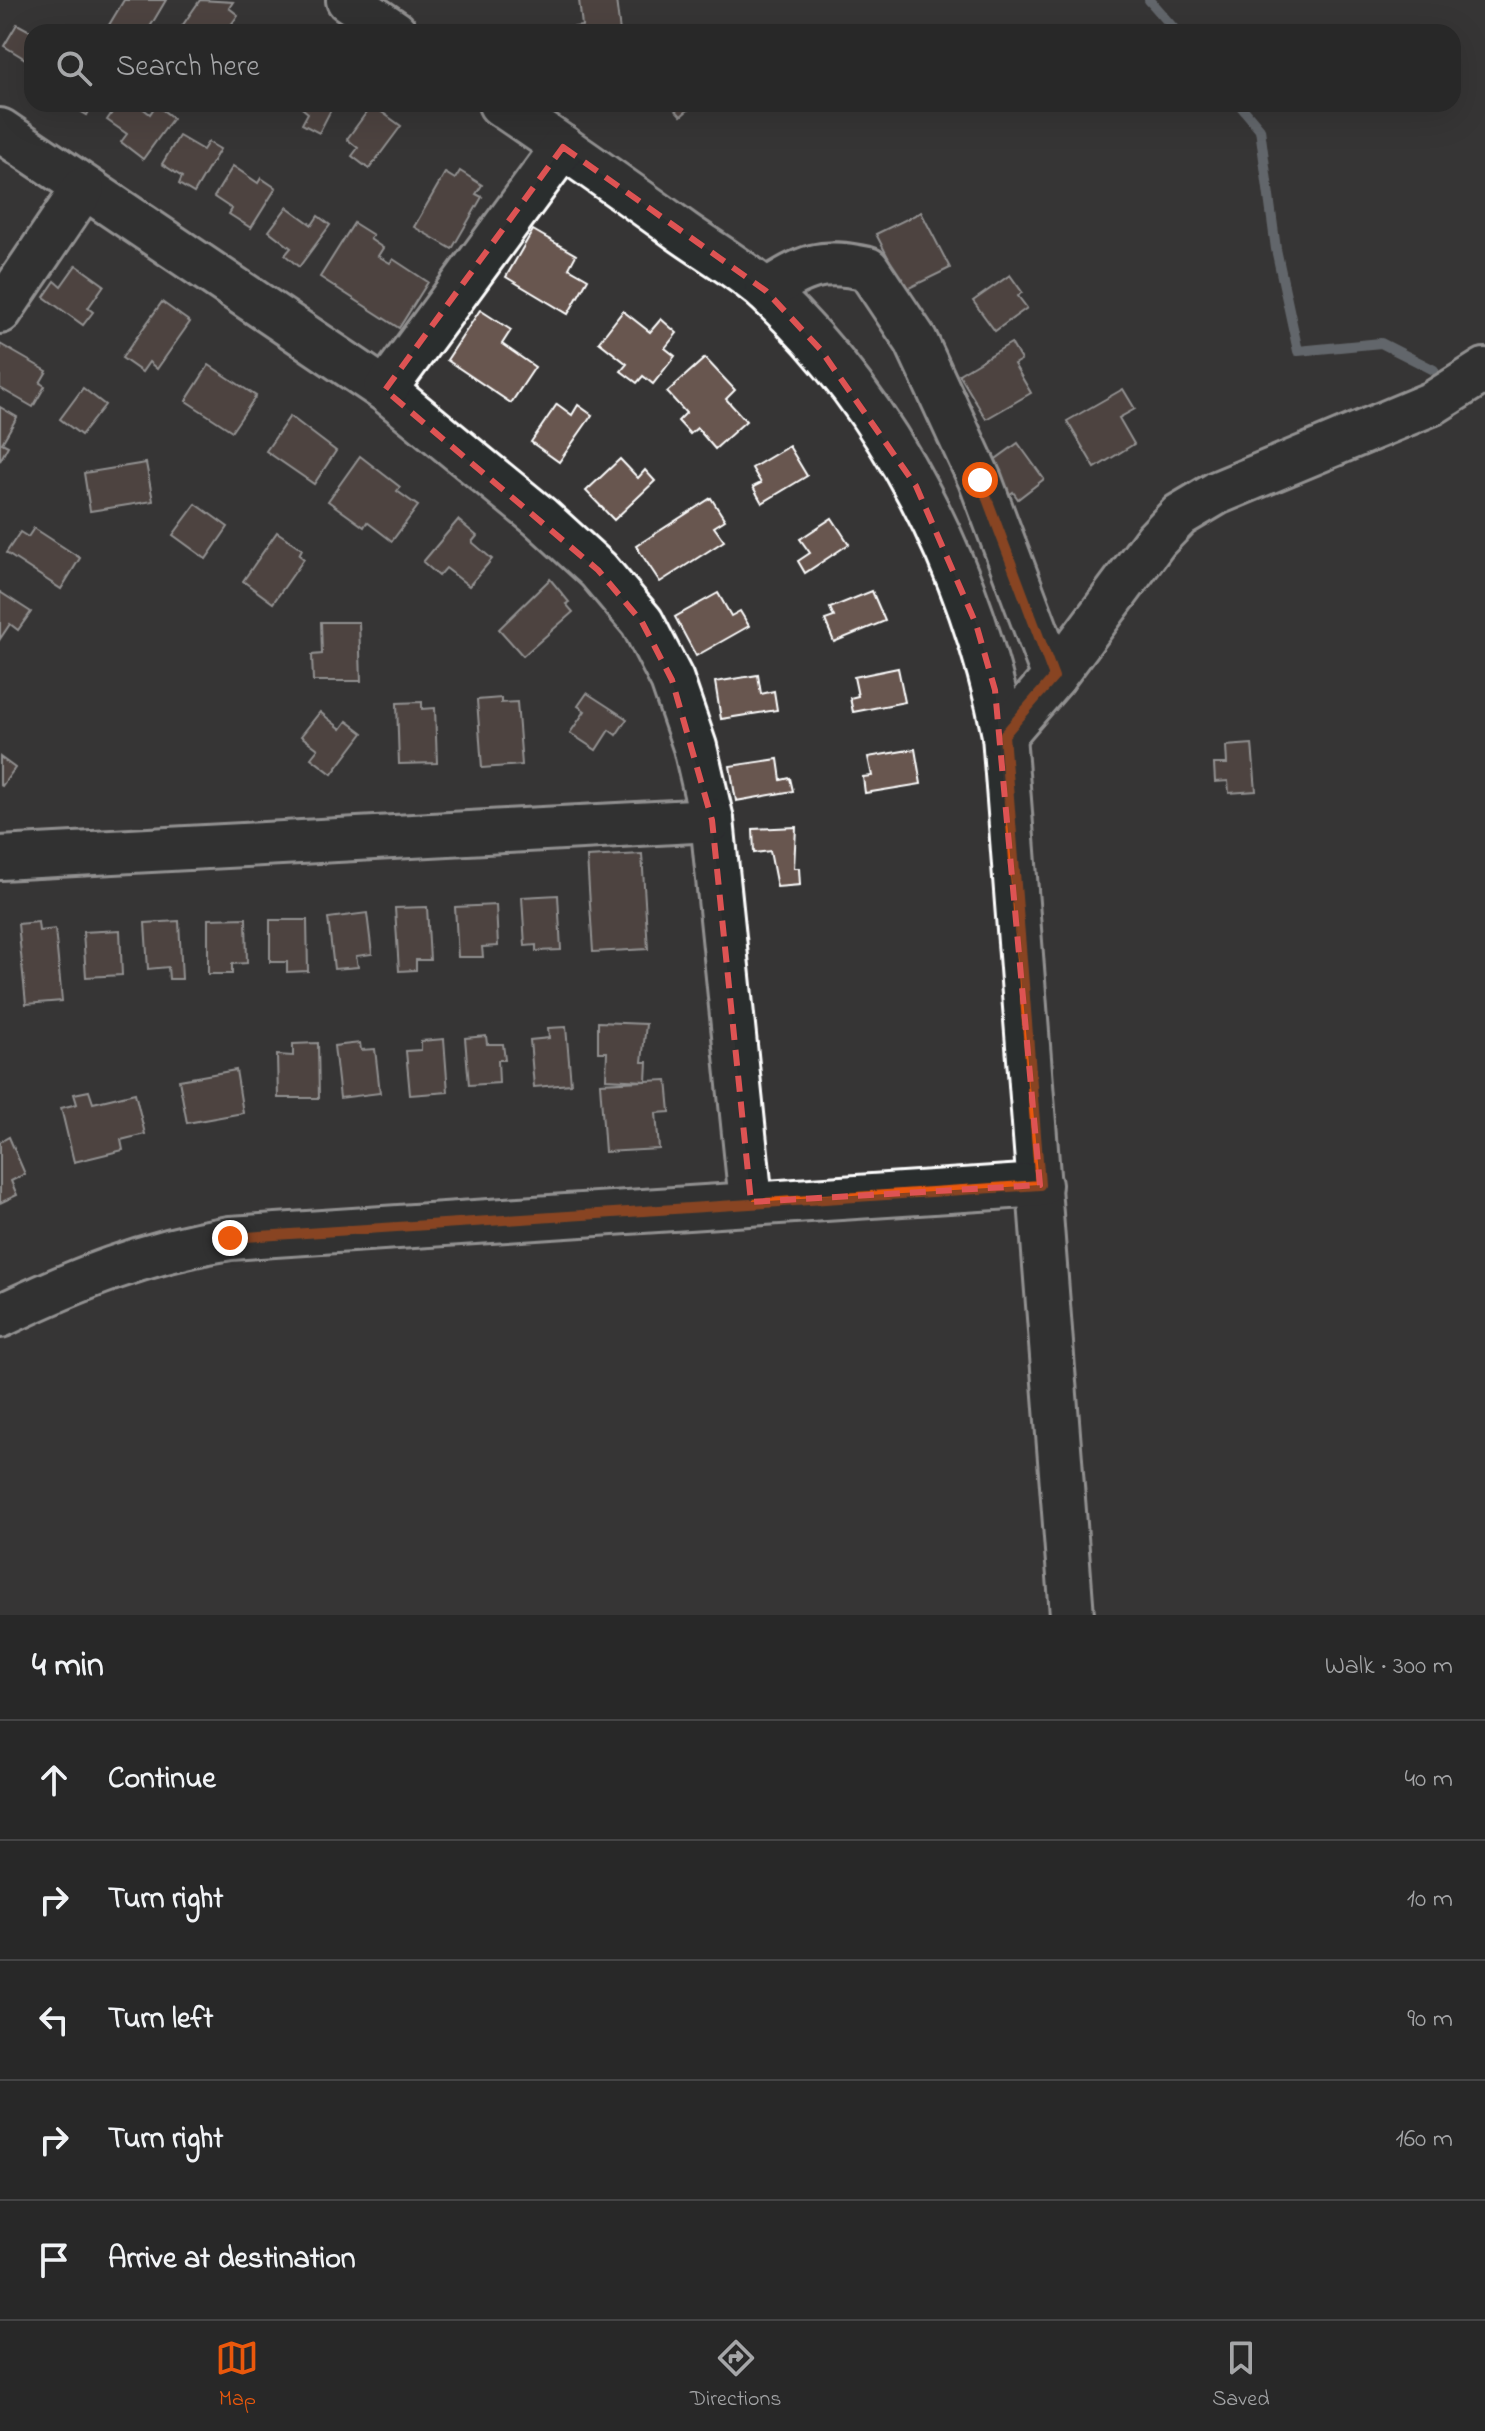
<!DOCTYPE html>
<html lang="en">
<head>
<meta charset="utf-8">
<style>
	body { margin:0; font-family:"Indie Flower",sans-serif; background:#343434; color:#f1f3f6 }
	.stop { position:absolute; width:24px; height:24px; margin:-18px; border:6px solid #ea580c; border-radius:50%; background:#fff }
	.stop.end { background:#ea580c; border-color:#fff; box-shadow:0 2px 8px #0008 }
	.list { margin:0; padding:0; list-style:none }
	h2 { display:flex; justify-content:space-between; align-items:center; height:104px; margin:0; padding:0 32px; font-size:34px }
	h2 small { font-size:26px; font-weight:400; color:#a5a6a8 }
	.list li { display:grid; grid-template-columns:52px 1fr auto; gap:24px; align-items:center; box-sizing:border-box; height:120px; padding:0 32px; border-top:2px solid #444445 }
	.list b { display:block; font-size:30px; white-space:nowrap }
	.list em { font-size:26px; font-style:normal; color:#a5a6a8 }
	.icon { flex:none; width:44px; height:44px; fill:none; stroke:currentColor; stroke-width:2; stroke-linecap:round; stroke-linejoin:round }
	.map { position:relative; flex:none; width:1485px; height:1615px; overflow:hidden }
	.search { position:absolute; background:#282828; box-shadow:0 8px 32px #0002; left:24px; right:24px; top:24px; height:88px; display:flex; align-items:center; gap:20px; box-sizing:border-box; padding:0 28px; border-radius:24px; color:#a5a6a8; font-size:30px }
	.sheet { height:704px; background:#282828 }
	nav { display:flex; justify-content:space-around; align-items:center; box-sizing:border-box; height:112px; border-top:2px solid #444445; background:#282828; font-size:22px; color:#a5a6a8 }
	nav a { display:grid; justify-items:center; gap:4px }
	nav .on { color:#ea580c }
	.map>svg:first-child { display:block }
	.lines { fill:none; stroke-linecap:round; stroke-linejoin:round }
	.stream { stroke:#98a3ad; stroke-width:10 }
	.building { fill:#675650; stroke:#fff; stroke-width:2 }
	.minor-casing { stroke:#fff; stroke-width:48 }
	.minor { stroke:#2a2d2e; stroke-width:42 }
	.route { stroke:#ea580c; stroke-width:10 }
	.marked { fill:none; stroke:#de5353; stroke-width:6; stroke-dasharray:16 10; stroke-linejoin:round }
</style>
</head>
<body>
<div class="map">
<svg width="1485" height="1615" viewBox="0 0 1485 1615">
	<rect width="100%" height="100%" fill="#363535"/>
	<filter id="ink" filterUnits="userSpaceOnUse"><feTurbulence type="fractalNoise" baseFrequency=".0125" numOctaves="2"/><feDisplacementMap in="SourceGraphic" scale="16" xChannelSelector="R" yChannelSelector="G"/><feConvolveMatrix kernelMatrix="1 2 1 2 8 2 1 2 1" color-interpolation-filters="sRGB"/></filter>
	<g filter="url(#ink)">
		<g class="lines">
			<!-- stream -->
			<g class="stream">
				<polyline points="1149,0 1177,32"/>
				<polyline points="1239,104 1260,129 1276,249 1298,351 1381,343 1434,370"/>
			</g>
		</g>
		<!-- building -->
		<g class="building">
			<polygon points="124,0 166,0 147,32 120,32 109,25"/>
			<polygon points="200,0 233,2 229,8 238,15 226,32 178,32"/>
			<polygon points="579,0 616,0 620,32 575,32 574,27 582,26"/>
			<polygon points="17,24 32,32 32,70 26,67 30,62 4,46"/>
			<polygon points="68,104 93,104 87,115"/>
			<polygon points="118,104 137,104 150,114 156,105 173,118 143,159 121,142 127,134 107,120"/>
			<polygon points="297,104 334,104 319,133 302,124 308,113"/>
			<polygon points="670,104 695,104 681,116"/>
			<polygon points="372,105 401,126 369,169 352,156 358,148 347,139"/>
			<polygon points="179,136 203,150 208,142 220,149 194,193 179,184 182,177 162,164"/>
			<polygon points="233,166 258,183 261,178 276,188 251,228 229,214 232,209 214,197"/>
			<polygon points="460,171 482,185 476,194 482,197 452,249 414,227 445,173 455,179"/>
			<polygon points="287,207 312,225 318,216 330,225 299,267 285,255 291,248 269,231"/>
			<polygon points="921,212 950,268 905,290 876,234"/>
			<polygon points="354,223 373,235 370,239 383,248 378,256 390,263 393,259 428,282 399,328 320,277"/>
			<polygon points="533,230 576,255 569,268 588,279 568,314 506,277"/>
			<polygon points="76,265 104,285 88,308 93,312 83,325 44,297 55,281 61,286"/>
			<polygon points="1010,275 1022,292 1018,296 1027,308 995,331 973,301"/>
			<polygon points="162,302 190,322 157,369 149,362 142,372 122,358"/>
			<polygon points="480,310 511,330 502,344 535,367 511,403 447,360"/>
			<polygon points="623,311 650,332 661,319 677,333 665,348 675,356 653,384 643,376 637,383 621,371 627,364 599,342"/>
			<polygon points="1011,343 1021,360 1014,364 1031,393 986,419 959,374"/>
			<polygon points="0,344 47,371 40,383 45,386 33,407 0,388"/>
			<polygon points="705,358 735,390 726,399 746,421 715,449 697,428 690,434 678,421 686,413 667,392"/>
			<polygon points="209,365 256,396 232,431 186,401"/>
			<polygon points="83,388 105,405 81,435 60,419"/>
			<polygon points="1123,389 1135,409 1119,418 1134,444 1095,468 1067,421"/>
			<polygon points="557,404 572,415 578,405 592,415 559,462 531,442"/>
			<polygon points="0,407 17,417 2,443 8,446 0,461"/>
			<polygon points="290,416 336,451 314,484 266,451"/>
			<polygon points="1018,443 1044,479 1018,499 1013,492 1000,502 989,464"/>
			<polygon points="789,446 807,476 762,503 753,487 761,483 752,468"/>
			<polygon points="360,456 400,487 397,491 418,506 392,541 367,522 364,527 328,501"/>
			<polygon points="620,459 638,478 645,470 655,481 614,520 586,491"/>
			<polygon points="146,463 153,501 90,511 84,473"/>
			<polygon points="711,498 725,520 714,527 724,541 660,582 636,546"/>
			<polygon points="196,504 228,527 206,559 173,535"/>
			<polygon points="832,518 849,544 805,573 798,561 810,553 800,539"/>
			<polygon points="458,520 477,536 472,542 492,559 469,586 446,568 439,576 423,562"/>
			<polygon points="34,528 80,558 61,589 6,553 20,532 28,537"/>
			<polygon points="277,532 302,549 299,555 304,559 273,603 243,581"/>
			<polygon points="550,579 569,602 566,604 573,612 523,656 499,629"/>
			<polygon points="872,591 885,621 834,642 825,620 834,617 830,608"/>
			<polygon points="0,592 31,612 18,630 10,624 0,639"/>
			<polygon points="718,593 731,616 740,611 749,626 696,656 675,617"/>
			<polygon points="321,622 359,622 361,681 313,681 312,655 322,654"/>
			<polygon points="898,668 905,702 853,712 850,698 858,696 854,677"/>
			<polygon points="758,675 761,694 774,691 777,710 721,719 715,682"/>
			<polygon points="587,693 627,719 616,735 609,730 596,750 570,733 585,711 578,706"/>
			<polygon points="501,698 501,703 517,702 522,765 482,768 477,700"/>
			<polygon points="422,702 422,709 435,708 437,763 399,764 397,703"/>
			<polygon points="320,712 341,729 347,721 363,733 332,774 311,758 318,749 301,736"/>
			<polygon points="1252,744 1256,791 1229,793 1228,781 1215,782 1214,764 1227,764 1226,746"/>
			<polygon points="915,749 921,784 865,793 863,777 872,776 868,757"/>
			<polygon points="0,757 15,768 2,786 0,785"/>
			<polygon points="778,759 781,780 790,778 793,791 736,801 730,766"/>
			<polygon points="796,827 794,868 799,868 800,885 777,887 770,851 754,853 753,829"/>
			<polygon points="642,854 648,949 593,952 587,857"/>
			<polygon points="558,895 561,950 536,951 536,945 525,946 522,897"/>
			<polygon points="496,905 498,946 482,947 483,957 458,957 455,907"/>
			<polygon points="427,907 430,960 416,960 416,970 399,971 395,908"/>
			<polygon points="367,913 372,954 356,956 358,967 334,969 328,918"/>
			<polygon points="246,918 247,963 232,964 232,974 208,974 208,919"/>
			<polygon points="270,920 307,920 308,971 287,972 287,962 270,962"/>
			<polygon points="179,921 182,979 169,979 168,967 148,969 145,923"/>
			<polygon points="38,922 39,931 55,929 62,1001 26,1004 18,924"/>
			<polygon points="120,930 122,975 86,977 83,932"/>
			<polygon points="598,1022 646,1024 642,1062 647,1062 646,1081 606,1079 607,1052 598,1052"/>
			<polygon points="566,1027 571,1084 534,1087 530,1040 549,1038 548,1028"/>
			<polygon points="486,1036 487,1044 503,1044 505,1060 498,1060 499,1083 469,1085 465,1038"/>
			<polygon points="444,1039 448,1092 410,1095 406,1051 421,1050 421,1041"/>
			<polygon points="318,1043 319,1098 278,1098 277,1055 293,1056 293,1044"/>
			<polygon points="360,1043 361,1050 375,1049 380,1093 340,1098 334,1046"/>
			<polygon points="236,1070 243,1113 187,1123 179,1080"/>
			<polygon points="667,1080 670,1112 656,1113 659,1149 605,1152 600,1083"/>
			<polygon points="89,1091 93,1103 135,1093 145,1134 121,1140 123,1150 74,1162 61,1108 77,1104 74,1094"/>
			<polygon points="9,1137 25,1174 11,1181 17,1195 0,1203 0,1142"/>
		</g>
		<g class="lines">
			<defs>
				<g id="minor">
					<polyline points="348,0 395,32"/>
					<path d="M500 104C562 146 623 189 684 233 711 252 743 270 768 293 892 410 971 569 1004 735L1072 1615"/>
					<polyline points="0,130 385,390 540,517 598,570 642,622 672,680 695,747 712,820 751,1202"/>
					<path d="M766 291C806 266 820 258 868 269L916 341 980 480 1054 677"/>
					<polyline points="0,312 83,189"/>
					<polyline points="385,390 563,147"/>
					<polyline points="1004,735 1054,677 1156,540 1180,515 1217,493 1433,403 1485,370"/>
					<polyline points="0,858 712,820"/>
					<path d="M0 1316C78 1279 144 1252 230 1238L1040 1185"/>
				</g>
			</defs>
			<!-- minor casing -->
			<use href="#minor" class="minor-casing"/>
			<!-- minor -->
			<use href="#minor" class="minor"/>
		</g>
	</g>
	<g class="lines" filter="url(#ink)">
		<!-- route -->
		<polyline class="route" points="230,1238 1040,1185 1004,735 1054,677 980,480"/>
	</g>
	<!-- marked area -->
	<path d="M0 0H1485V1615H0ZM563 147 766 291 820 349 916 486 976 624 995 690 1040 1185 751 1202 712 820 672 680 642 622 598 570 385 390Z" fill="#363535" fill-opacity=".55" fill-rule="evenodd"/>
	<path class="marked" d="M563 147 766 291 820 349 916 486 976 624 995 690 1040 1185 751 1202 712 820 672 680 642 622 598 570 385 390Z"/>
</svg>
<div class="stop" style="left:980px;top:480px"></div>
<div class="stop end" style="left:230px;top:1238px"></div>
<div class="search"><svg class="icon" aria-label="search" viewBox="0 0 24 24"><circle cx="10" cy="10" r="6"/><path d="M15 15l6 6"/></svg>Search here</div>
</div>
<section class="sheet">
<h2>4 min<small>Walk · 300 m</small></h2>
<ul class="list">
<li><svg class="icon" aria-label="ahead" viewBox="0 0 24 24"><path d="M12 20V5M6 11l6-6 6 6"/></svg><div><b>Continue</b></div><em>40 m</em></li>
<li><svg class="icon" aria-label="right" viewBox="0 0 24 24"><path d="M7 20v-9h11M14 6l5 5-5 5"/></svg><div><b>Turn right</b></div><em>10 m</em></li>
<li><svg class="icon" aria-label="left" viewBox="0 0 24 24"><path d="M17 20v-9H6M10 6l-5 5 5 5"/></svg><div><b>Turn left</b></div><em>90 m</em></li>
<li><svg class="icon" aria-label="right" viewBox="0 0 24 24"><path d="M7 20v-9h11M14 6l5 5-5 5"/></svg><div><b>Turn right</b></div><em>160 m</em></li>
<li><svg class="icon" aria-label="arrive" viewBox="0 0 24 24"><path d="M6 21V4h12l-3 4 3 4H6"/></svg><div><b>Arrive at destination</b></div></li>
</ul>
</section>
<nav>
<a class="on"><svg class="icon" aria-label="map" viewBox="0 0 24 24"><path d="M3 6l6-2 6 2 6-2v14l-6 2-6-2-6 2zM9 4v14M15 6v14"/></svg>Map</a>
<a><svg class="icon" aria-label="directions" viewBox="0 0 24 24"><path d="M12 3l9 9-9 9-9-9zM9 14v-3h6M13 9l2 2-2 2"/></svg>Directions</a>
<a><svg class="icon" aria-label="saved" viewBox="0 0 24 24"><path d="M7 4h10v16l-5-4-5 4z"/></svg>Saved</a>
</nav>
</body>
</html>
